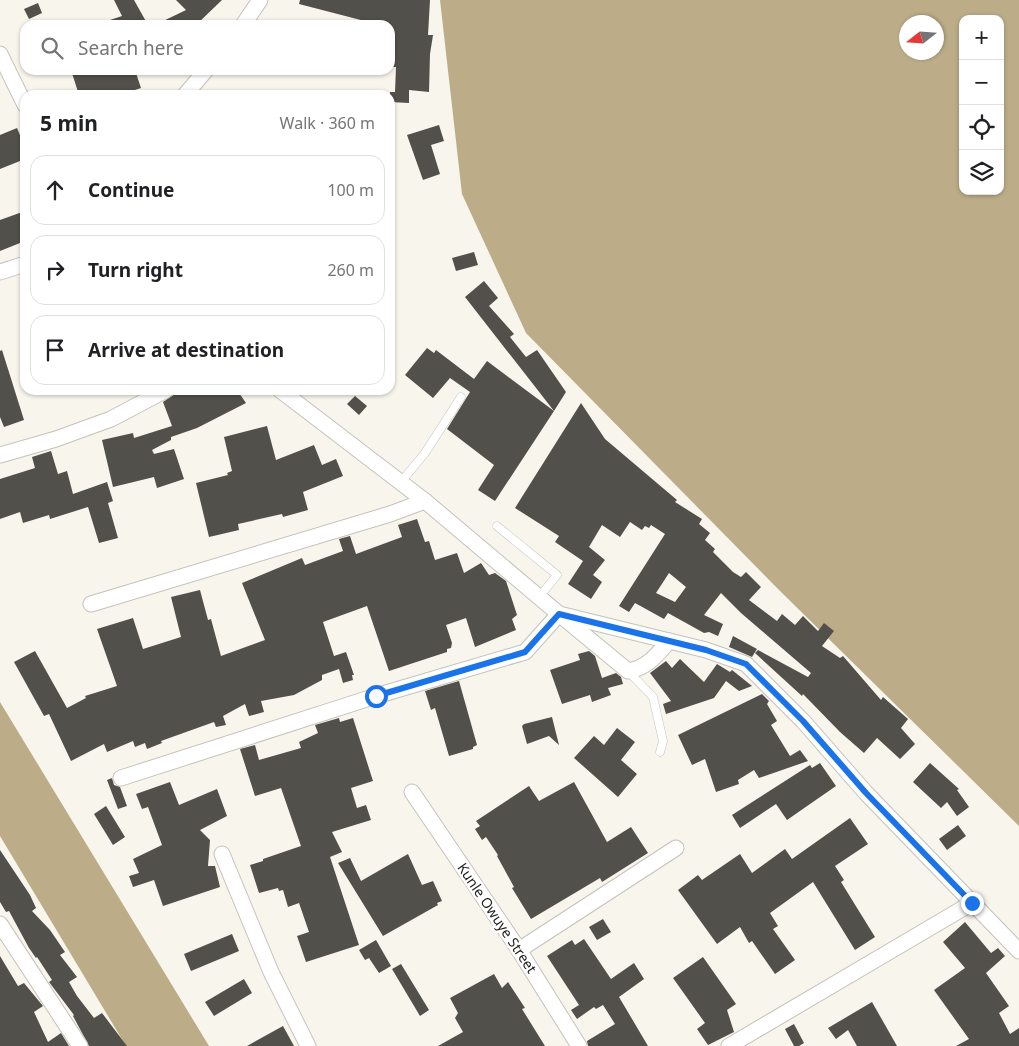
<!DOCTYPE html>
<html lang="en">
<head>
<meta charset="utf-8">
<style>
	body { margin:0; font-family:"Noto Sans",sans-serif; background:#f2f2f2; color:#202124 }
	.controls { position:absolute; right:15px; top:15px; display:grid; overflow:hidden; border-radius:10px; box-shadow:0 1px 4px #0004 }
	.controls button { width:45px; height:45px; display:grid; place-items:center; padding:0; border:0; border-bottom:1px solid #e0e0e0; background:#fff; color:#202124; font:25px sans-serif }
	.compass { position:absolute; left:899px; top:15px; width:45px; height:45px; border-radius:50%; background:#fff; box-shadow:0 1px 4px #0004; rotate:253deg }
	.stop { position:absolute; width:15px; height:15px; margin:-11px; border:4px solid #1a73e8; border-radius:50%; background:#fff }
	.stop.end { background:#1a73e8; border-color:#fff; box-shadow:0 1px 5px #0008 }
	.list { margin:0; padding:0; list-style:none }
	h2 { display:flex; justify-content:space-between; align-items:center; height:65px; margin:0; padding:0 20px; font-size:21px }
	h2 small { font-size:16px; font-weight:400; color:#757577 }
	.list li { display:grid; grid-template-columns:32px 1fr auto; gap:15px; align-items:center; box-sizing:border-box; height:70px; margin:0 10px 10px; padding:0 10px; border:1px solid #e0e0e0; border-radius:15px }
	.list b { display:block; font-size:19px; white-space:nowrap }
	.list em { font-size:16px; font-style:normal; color:#757577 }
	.icon { flex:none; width:28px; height:28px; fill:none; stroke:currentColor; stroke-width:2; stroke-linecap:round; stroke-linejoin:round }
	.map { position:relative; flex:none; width:1019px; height:1046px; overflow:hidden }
	.search { position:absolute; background:#fff; box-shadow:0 1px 4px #0004; left:20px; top:20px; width:375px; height:55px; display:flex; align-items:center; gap:12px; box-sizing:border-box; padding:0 18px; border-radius:15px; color:#757577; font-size:19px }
	.panel { position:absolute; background:#fff; box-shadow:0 1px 4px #0004; left:20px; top:90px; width:375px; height:305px; border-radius:15px }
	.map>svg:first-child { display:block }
	.water { fill:#bcad88; fill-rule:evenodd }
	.building { fill:#52504a; fill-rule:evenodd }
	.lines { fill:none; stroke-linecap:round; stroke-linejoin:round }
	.service-casing { stroke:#c5c2bb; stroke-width:9 }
	.minor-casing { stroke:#c5c2bb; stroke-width:17 }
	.service { stroke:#fff; stroke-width:8 }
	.minor { stroke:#fff; stroke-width:15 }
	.route { stroke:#1a73e8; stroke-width:6 }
	.labels { text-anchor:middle; stroke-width:5; stroke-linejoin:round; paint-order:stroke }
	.street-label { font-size:14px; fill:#1e1d1a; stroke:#fff }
</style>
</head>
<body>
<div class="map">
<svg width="1019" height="1046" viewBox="0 0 1019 1046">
	<rect width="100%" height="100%" fill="#f8f5ed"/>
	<!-- water -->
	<g class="water">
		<path d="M440 0H1019V826L779 590 526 333 462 194ZM963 19H1000V191H963ZM906 22H936V52H906Z"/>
		<polygon points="0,702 209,1046 126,1046 0,836"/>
	</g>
	<!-- building -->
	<g class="building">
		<polygon points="114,0 134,0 148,25 101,25 101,23 122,16"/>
		<polygon points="176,0 222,0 196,25 155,25 186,10"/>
		<polygon points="300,0 430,0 428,35 433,35 430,54 429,92 409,90 409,103 390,102 390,92 395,92 396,67 390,67 390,25 380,25 299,4"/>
		<polygon points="38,3 42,13 29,19 24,9"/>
		<polygon points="71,70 135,70 141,88 132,91 133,95 79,95"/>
		<polygon points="439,125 444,141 431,145 440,174 423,180 407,135"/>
		<polygon points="17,128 25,147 25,159 0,169 0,135"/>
		<polygon points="25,211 25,241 0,251 0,220"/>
		<polygon points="474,252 478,265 456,271 452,258"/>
		<polygon points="484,281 498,298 489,306 514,334 510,337 526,357 537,350 566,392 554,411 465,297"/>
		<polygon points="427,348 434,353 436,350 474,379 487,361 554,411 495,501 478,490 494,465 447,429 470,392 450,378 433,398 405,375"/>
		<polygon points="2,350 24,420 4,427 0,417 0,351"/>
		<polygon points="181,390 219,390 221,394 237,390 246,403 197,428 171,437 171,440 152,450 154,454 174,449 184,479 157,488 154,477 113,487 102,440 133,433 134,438 172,426 163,402"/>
		<polygon points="355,396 367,406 359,415 347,404"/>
		<path d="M581 403 605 439 677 500 675 502 702 519 699 524 710 533 705 540 715 549 713 552 733 572 741 577 746 572 761 587 749 600 777 621 782 614 795 625 803 616 818 631 824 623 834 631 822 646 840 658 843 656 881 700 883 697 908 719 901 728 915 744 900 759 877 738 864 753 840 732 803 694 802 696 755 653 758 650 808 677 811 673 741 613 721 593 704 615 723 624 718 636 709 632 704 633 668 613 664 619 635 603 629 612 619 606 665 534 651 525 649 528 645 526 642 530 630 522 620 537 602 525 589 547 605 560 593 575 602 582 591 599 568 584 583 561 555 542 559 536 515 508ZM669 573 686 587 675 602 656 593Z"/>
		<polygon points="267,426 276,460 314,445 322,465 336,459 343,476 303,492 308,510 283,517 282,514 238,524 239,530 209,537 196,483 228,475 227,473 232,471 224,437"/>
		<polygon points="51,451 58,474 67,471 73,494 107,482 113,501 108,503 118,538 99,543 88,507 50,519 49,515 23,523 20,512 0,519 0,479 35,468 32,457"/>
		<polygon points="417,519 425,542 429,541 435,560 457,553 464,573 481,563 489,575 495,573 506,581 517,615 512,619 516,630 475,647 466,618 446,625 452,643 451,648 447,649 447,652 389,671 367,606 323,622 334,656 346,652 354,675 352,675 353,680 343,683 339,669 322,675 322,680 294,695 261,701 264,712 249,716 245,704 223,716 226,725 216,727 214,722 161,741 162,743 147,749 145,743 135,747 133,741 107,752 104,744 71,761 49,714 44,716 14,662 35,651 67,708 86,698 85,696 117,686 97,629 133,618 143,649 181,637 171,597 200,590 208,620 211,619 221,656 265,640 242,583 302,558 305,565 343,551 339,539 350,536 356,554 402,537 398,525"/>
		<polygon points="733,636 757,649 752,657 729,647"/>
		<polygon points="589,651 595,656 602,678 616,673 621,677 623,684 608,688 611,695 592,702 590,695 562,704 550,670 580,660 578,654"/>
		<polygon points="680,659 704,682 717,664 730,672 732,670 752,686 739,691 726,681 714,698 666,714 663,704 671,701 650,673 666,661 672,668"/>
		<polygon points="459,681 477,745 473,747 473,749 449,756 435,708 431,710 425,691"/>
		<polygon points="762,694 769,701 767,704 777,721 771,725 790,756 800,750 808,761 759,778 754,770 738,780 739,784 716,792 705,759 692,765 678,735"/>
		<polygon points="552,717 559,745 549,736 527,744 522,726 524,724"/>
		<polygon points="339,718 340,722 353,718 373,781 351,788 357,808 366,805 371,820 332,832 342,852 330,857 359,945 306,962 297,936 309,932 299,903 288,907 283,890 279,891 278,888 259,893 250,865 263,861 263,859 301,846 281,788 255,796 240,749 255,745 259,760 301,748 299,742 318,733 315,725"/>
		<polygon points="617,728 635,742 621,760 637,774 618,797 574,758 594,736 604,745"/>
		<polygon points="820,763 836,786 787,820 776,804 740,828 732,815 810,765 812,768"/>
		<polygon points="930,763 959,789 957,790 969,807 957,816 947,802 941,808 913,782"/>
		<polygon points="112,778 114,785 120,787 127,806 118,809 107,780"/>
		<polygon points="170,782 179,805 217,789 227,816 200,830 210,840 208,866 215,866 220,887 163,906 154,880 133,887 129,876 139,873 133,859 162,845 148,807 142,809 136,794"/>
		<polygon points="574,782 607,842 631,827 648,853 602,882 600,878 531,919 512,888 514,887 497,856 498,855 486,837 482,840 475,829 480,826 476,821 529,786 539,801"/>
		<polygon points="106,806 125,837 113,845 94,814"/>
		<polygon points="850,818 868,844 835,866 844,880 841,882 875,937 855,950 813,882 770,913 778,926 773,929 795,960 775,974 752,941 749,943 740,927 717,944 678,890 698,875 702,880 740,854 752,873 785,849 792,859"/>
		<polygon points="958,825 966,836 947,850 939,839"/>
		<polygon points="0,850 30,895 36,908 32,911 50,930 65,952 60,955 77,977 69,982 77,996 94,1018 102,1013 127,1046 89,1046 73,1016 74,1015 49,982 52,980 37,957 36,958 29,948 9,911 6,912 0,902"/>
		<polygon points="408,854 422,885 433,881 442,901 437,903 438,905 383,936 338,863 350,858 361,881"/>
		<polygon points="603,919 611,932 597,940 589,927"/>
		<polygon points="965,922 991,953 998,948 1005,956 986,973 1009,1006 999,1013 1010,1034 1019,1028 1019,1046 956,1046 969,1039 934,990 965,968 943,942"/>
		<polygon points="232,934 239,951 191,971 184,954"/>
		<polygon points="584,939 611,979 634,963 644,979 619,997 648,1046 588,1046 587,1041 615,1024 603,1005 596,1009 594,1007 577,1019 571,1010 579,1005 547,956 572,940 575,945"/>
		<polygon points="376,940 391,966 379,973 369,958 365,960 359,950"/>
		<polygon points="0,956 18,986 24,983 43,1006 34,1012 48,1042 61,1033 69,1046 0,1046"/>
		<polygon points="703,957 736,1004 727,1010 734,1032 708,1045 697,1029 705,1023 673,978"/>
		<polygon points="401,964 429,1010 420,1016 392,969"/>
		<polygon points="494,974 502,988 508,982 525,1008 522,1009 545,1046 438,1046 463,1032 455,1018 458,1013 450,998"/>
		<polygon points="244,979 252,993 214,1016 205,1002"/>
		<polygon points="872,1002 897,1046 857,1046 848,1030 836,1039 828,1028"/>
		<polygon points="794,1024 804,1043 799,1046 794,1046 785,1029"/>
		<polygon points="283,1026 294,1046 247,1046"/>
	</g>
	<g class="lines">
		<defs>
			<g id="service">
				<polyline points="401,482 425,453 461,397"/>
				<polyline points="497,526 557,575 540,596"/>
				<polyline points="628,671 653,697 663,741 660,752"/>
			</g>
			<g id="minor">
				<polyline points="243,25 260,0"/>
				<polyline points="0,54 25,105"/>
				<polyline points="185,95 206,70"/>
				<polyline points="0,272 25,264"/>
				<polyline points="280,390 425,501 559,614 706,650 746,664 803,721 866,793 1019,951"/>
				<polyline points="0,455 56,439 111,419 166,390"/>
				<polyline points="91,604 390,514 425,501"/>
				<path d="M121 778 376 696 525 652 559 614 628 671C647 668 657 655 669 641"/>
				<polyline points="412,792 519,950 579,1046"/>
				<polyline points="222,854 271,972 308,1046"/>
				<polyline points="0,924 80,1046"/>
				<polyline points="519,950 676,848"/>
				<polyline points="729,1046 972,903"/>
			</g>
		</defs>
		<!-- service casing -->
		<use href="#service" class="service-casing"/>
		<!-- minor casing -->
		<use href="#minor" class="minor-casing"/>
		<!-- service -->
		<use href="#service" class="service"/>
		<!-- minor -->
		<use href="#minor" class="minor"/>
	</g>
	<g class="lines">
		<!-- route -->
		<polyline class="route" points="376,696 525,652 559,614 706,650 746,664 803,721 866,793 972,903"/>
	</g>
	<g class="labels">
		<!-- street labels -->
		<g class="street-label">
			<text transform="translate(497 918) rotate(56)" y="5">Kunle Owuye Street</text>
		</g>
	</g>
</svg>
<div class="controls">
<button>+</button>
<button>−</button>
<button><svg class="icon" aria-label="locate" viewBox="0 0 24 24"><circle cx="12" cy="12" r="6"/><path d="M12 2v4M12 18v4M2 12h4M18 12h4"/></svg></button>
<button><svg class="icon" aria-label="layers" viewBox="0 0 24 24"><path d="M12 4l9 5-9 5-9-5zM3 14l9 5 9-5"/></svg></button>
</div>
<svg class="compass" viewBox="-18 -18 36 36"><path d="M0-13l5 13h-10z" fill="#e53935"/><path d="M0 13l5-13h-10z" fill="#757577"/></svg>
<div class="stop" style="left:376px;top:696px"></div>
<div class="stop end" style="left:972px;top:903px"></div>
<div class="search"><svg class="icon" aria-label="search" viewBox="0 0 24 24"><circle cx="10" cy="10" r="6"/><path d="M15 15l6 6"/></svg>Search here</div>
<section class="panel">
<h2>5 min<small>Walk · 360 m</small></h2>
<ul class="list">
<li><svg class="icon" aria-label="ahead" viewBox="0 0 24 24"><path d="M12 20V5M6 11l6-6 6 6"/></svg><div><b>Continue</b></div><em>100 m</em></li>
<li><svg class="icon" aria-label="right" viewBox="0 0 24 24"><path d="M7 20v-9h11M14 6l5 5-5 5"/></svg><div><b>Turn right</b></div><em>260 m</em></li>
<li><svg class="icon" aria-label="arrive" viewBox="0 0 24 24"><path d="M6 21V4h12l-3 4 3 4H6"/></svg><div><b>Arrive at destination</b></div></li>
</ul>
</section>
</div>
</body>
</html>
